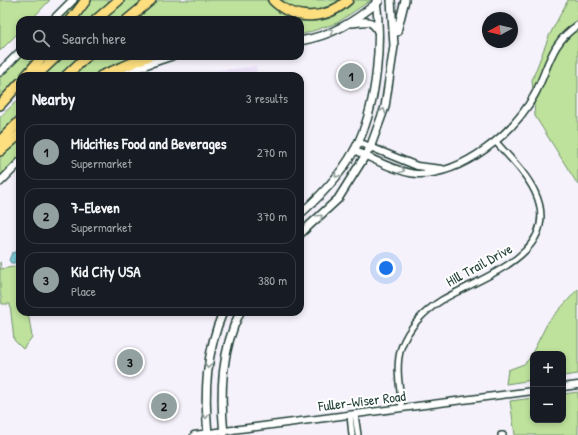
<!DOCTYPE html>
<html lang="en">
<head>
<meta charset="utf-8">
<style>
	body { margin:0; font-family:"Patrick Hand",sans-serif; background:#20242c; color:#f1f3f6 }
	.controls { position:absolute; right:12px; bottom:12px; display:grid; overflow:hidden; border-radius:8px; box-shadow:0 2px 6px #0003 }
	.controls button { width:36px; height:36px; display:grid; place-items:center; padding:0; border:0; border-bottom:1px solid #363941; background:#171b24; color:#f1f3f6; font:20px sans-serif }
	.compass { position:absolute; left:482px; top:12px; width:36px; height:36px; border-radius:50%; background:#171b24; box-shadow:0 2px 6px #0003; rotate:262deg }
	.you { position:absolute; left:386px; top:268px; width:14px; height:14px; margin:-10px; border:3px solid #fff; border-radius:50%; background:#1a73e8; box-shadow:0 0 0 6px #1a73e833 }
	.badge { display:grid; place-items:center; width:26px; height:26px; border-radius:50%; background:#92a19f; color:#111; font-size:13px; font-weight:700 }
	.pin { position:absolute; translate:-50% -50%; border:2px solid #fff; box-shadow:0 1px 4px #0006 }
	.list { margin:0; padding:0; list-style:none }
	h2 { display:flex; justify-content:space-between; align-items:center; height:52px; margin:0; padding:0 16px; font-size:17px }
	h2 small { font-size:13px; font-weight:400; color:#9ea1a6 }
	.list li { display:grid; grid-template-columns:26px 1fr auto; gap:12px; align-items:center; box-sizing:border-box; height:56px; margin:0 8px 8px; padding:0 8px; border:1px solid #363941; border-radius:12px }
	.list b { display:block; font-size:15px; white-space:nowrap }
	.list p { margin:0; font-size:13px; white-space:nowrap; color:#9ea1a6 }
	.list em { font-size:13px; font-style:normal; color:#9ea1a6 }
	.icon { flex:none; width:22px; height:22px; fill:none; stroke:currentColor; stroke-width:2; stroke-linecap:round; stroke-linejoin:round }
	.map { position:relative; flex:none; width:578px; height:435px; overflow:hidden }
	.search { position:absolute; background:#171b24; box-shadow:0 2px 6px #0003; left:16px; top:16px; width:288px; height:44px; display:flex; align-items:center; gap:10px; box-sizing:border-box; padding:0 14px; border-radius:12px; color:#9ea1a6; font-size:15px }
	.panel { position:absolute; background:#171b24; box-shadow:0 2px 6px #0003; left:16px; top:72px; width:288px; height:244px; border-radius:12px }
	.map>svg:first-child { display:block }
	.built { fill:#ece3f9 }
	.green { fill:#bee29c; stroke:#6e9068 }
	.water { fill:#7ac9d6; stroke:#569195 }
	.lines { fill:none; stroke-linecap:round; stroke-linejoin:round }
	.minor-casing { stroke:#1f3d34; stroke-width:8 }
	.tertiary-casing { stroke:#1f3d34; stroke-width:9 }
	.secondary-casing { stroke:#1f3d34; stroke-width:10 }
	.motorway-casing { stroke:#1f3d34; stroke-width:12 }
	.minor { stroke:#fff; stroke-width:5 }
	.tertiary { stroke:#fff; stroke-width:6 }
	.secondary { stroke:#fff; stroke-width:7 }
	.motorway { stroke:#fddf80; stroke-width:9 }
	.oneway { stroke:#8f9e9a }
	.labels { text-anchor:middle; stroke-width:4; stroke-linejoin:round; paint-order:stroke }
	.street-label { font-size:14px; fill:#1f3d34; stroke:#fff }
</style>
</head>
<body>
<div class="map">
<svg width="578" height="435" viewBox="0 0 578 435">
	<rect width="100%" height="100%" fill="#f6f2fc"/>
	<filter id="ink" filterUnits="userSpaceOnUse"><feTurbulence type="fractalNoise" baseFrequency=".025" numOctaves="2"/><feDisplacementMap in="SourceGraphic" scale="8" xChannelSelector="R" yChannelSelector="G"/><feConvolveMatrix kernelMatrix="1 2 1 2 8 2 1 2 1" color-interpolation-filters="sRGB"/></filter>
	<g filter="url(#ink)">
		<!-- built -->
		<polygon class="built" points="256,66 257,76 182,76 182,75"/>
		<!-- green -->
		<g class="green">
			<polygon points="0,0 50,0 31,20 20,20 20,31 0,51"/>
			<polygon points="77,0 83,0 68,20 57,20"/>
			<polygon points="89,0 111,0 89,20 74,20"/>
			<polygon points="125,0 146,0 123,20 102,20"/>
			<polygon points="159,0 266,0 279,12 297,20 136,20"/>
			<path d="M277 0H344C330 12 311 16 293 10 288 8 282 3 277 0Z"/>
			<polygon points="352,0 371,0 337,23 300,35 300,21 323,20 335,16 334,14"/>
			<polygon points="568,0 578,0 578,185 535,116 532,80 549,36"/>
			<polygon points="20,56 39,56 0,101 0,76"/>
			<polygon points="63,56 83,56 61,76 42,76"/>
			<polygon points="95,56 144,56 125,62 96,76 74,76"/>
			<polygon points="20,98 20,118 0,138 0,117"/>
			<polygon points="20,138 20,158 0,178 0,156"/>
			<polygon points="0,262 1,269 20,266 20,312 28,312 32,337 23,349 14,340 10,304 2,304 0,292"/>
			<polygon points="578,289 578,374 563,376 563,354 533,354 533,380 506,384 508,370 524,364 529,359 548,322"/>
			<polygon points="578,392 578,435 515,435 510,401 533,398 533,420 563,420 563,394"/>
		</g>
		<!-- water -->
		<polygon class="water" points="20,247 20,257 16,257 15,263 11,263 9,260 12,253 16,252"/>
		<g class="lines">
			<defs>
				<g id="minor">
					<path d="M402 408C400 388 395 367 401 348 408 328 424 311 442 300 480 277 564 254 535 192 526 173 510 158 496 142"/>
					<polyline points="355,414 358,435"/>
					<polyline points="350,415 352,435"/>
					<polyline points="501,435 503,435"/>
				</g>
				<g id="tertiary">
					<polyline points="358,142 417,166 442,169"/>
					<path d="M354 150C370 158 399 173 417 174 463 175 514 133 535 94 549 67 550 43 578 25"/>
					<polyline points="563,387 578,385"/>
					<polyline points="194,435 533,391"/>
				</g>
				<g id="secondary">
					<polyline points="53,20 73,0"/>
					<path d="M352 23C364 22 371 18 378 31"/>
					<polyline points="397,32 405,0"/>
					<path d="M300 41C333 35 354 22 379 1"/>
					<polyline points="0,72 20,52"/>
					<polyline points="122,76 148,64 172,56"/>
					<polyline points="0,182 20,162"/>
					<path d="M300 214C323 194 346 169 359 141 377 101 382 42 376 0"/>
					<polyline points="300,234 338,199 370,148 385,107 394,46 391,0"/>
					<path d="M208 435C204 392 206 352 223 312"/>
					<path d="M224 435C220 393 221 351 240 312"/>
				</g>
				<g id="motorway">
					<path d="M273 0C295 22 326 20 348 0"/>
					<polyline points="71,20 86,0"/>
					<polyline points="96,20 119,0"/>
					<polyline points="127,20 151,0"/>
					<polyline points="26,76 43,56"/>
					<polyline points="36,76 57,56"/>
					<polyline points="66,76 87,56"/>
					<polyline points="101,76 149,56"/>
					<polyline points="0,105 20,83"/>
					<polyline points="0,141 20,121"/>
					<polyline points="0,151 20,134"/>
				</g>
			</defs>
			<!-- minor casing -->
			<use href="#minor" class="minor-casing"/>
			<!-- tertiary casing -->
			<use href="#tertiary" class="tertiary-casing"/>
			<!-- secondary casing -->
			<use href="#secondary" class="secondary-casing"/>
			<!-- motorway casing -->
			<use href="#motorway" class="motorway-casing"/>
			<!-- minor -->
			<use href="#minor" class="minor"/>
			<!-- tertiary -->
			<use href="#tertiary" class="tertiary"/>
			<!-- secondary -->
			<use href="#secondary" class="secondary"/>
			<!-- motorway -->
			<use href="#motorway" class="motorway"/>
		</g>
		<!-- one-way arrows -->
		<defs><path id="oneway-chevron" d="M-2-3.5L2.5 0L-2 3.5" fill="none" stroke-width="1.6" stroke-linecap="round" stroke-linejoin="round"/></defs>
		<g class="oneway">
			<use href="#oneway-chevron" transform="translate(331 31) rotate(-22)"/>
			<use href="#oneway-chevron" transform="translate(383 111) rotate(-72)"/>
			<use href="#oneway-chevron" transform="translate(402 170) rotate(18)"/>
			<use href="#oneway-chevron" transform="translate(337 175) rotate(127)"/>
			<use href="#oneway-chevron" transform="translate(320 217) rotate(-43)"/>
			<use href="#oneway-chevron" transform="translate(208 366) rotate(101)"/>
			<use href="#oneway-chevron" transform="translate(206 416) rotate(86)"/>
		</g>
	</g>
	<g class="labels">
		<!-- street labels -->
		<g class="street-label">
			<text transform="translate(479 265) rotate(-29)" y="5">Hill Trail Drive</text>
			<text transform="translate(362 401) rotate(-7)" y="5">Fuller-Wiser Road</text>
		</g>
	</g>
</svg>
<div class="controls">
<button>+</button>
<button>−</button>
</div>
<svg class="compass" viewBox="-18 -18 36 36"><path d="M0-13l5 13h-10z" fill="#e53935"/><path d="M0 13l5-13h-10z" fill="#9ea1a6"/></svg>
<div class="you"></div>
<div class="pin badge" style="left:351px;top:76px">1</div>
<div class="pin badge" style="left:164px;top:406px">2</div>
<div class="pin badge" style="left:130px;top:362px">3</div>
<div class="search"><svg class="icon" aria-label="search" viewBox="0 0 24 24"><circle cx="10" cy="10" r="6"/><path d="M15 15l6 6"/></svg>Search here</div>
<section class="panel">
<h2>Nearby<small>3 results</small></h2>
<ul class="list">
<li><span class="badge">1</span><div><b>Midcities Food and Beverages</b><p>Supermarket</p></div><em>270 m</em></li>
<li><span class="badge">2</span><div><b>7-Eleven</b><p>Supermarket</p></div><em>370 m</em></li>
<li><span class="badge">3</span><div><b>Kid City USA</b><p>Place</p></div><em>380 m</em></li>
</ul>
</section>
</div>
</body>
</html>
